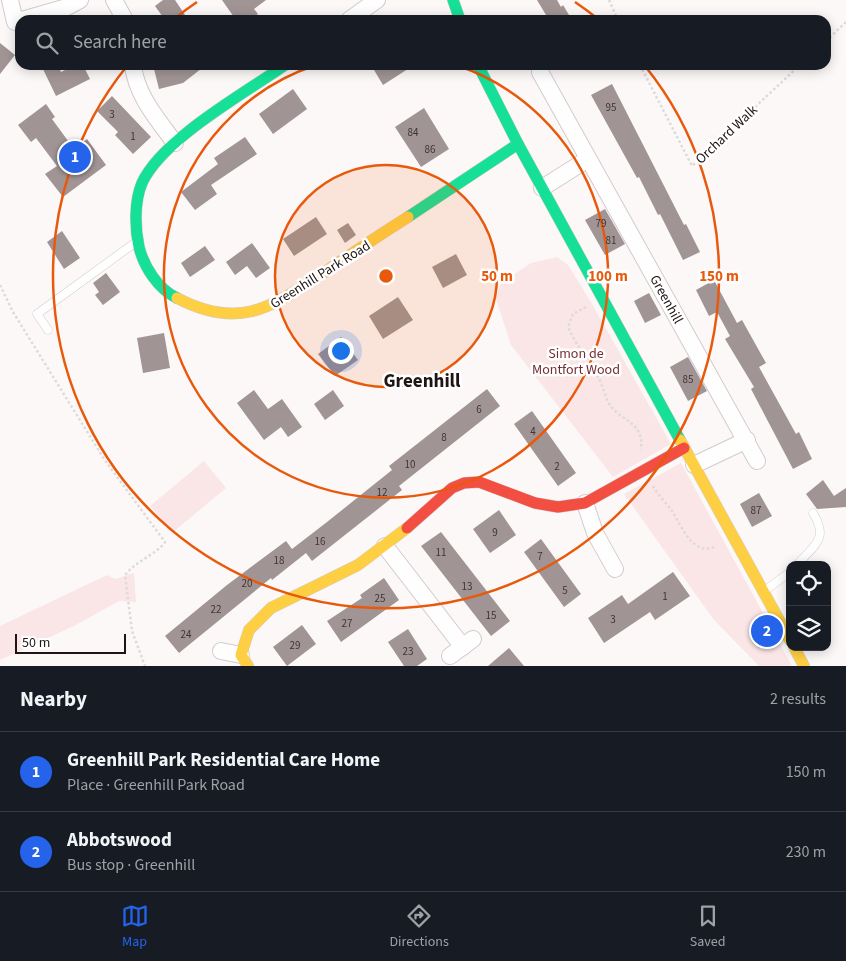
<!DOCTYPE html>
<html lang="en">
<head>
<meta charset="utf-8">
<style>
	body { margin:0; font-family:"Source Sans 3",sans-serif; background:#20242c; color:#f1f3f6 }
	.controls { position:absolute; right:15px; bottom:15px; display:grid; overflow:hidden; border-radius:10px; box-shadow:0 2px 12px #0003 }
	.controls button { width:45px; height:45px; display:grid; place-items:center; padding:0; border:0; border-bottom:1px solid #363941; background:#171b24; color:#f1f3f6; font:25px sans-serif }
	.scale { position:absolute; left:15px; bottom:12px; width:111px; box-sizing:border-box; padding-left:5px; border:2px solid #201515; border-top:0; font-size:14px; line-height:18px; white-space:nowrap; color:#201515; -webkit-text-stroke:4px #fff; paint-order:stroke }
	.you { position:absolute; left:340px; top:350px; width:18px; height:18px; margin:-12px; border:4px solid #fff; border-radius:50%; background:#1a73e8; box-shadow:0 0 0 8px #1a73e833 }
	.badge { display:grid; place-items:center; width:32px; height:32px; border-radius:50%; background:#2563eb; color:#fff; font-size:16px; font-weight:700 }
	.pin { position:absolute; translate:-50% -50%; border:2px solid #fff; box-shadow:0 1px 5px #0006 }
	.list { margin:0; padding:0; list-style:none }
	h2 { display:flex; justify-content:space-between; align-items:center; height:65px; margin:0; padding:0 20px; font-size:21px }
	h2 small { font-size:16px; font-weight:400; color:#9ea1a6 }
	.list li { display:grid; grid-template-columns:32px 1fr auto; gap:15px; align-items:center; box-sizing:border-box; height:80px; padding:0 20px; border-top:1px solid #363941 }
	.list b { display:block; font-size:19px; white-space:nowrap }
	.list p { margin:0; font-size:16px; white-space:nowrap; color:#9ea1a6 }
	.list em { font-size:16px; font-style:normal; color:#9ea1a6 }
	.icon { flex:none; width:28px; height:28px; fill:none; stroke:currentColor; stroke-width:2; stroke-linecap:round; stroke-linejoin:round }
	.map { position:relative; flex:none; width:846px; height:666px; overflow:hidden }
	.search { position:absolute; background:#171b24; box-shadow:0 2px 12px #0003; left:15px; right:15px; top:15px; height:55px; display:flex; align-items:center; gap:12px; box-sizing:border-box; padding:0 18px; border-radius:15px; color:#9ea1a6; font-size:19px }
	.sheet { height:225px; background:#171b24 }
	nav { display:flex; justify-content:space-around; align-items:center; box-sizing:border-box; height:70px; border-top:1px solid #363941; background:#171b24; font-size:14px; color:#9ea1a6 }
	nav a { display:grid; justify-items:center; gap:2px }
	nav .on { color:#2563eb }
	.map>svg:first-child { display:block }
	.green { fill:#fae6e6 }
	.building { fill:#a09495 }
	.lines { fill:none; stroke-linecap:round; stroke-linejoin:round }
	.lane-casing { stroke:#d3cbcb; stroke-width:9 }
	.street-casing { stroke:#d3cbcb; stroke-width:18 }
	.fast-casing { stroke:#d3cbcb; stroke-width:12 }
	.slow-casing { stroke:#d3cbcb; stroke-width:12 }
	.jam-casing { stroke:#d3cbcb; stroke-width:12 }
	.path { stroke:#dcdada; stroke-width:2.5; stroke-dasharray:2.5 2.5; stroke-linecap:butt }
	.lane { stroke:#fffefe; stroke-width:8 }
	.street { stroke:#fffefe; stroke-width:16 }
	.fast { stroke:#16e098; stroke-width:11 }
	.slow { stroke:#ffcf43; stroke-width:11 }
	.jam { stroke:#f24e42; stroke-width:11 }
	.ring { fill:none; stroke:#e8590c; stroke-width:2.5 }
	.labels { text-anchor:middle; stroke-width:5; stroke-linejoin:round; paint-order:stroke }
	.number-label { font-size:11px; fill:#403535 }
	.street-label { font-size:14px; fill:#201515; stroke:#fff }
	.park-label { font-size:14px; fill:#742d33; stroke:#fff }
	.district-label { font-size:19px; font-weight:bold; fill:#201515; stroke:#fff }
	.centre { fill:#e8590c; stroke:#fff; stroke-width:2.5 }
	.ring-label { font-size:15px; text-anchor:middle; font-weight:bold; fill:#e8590c; stroke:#fff; stroke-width:5; stroke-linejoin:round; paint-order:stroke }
</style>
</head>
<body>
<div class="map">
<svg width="846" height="666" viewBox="0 0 846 666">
	<rect width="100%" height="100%" fill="#fdf8f8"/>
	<!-- green -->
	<g class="green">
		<polygon points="557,257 568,265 591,302 671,444 613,477 511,345 496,299 501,283 531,263"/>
		<polygon points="204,461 226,488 173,532 150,506"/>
		<polygon points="681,463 792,666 759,666 714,620 624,494"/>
		<polygon points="134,573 136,602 119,601 74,626 0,660 0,626 107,575 115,579"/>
	</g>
	<!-- building -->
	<g class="building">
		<polygon points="163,0 175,0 185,15 178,20 165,20 155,6"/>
		<polygon points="222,0 266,0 254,9 258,14 250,20 236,20"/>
		<polygon points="537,0 557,0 561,7 563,5 572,20 549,20"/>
		<polygon points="0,43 15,55 0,74"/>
		<polygon points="41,65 58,65 61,72 75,65 83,65 90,79 56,96"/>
		<polygon points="172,65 206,65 183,83 159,89 154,69"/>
		<polygon points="371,65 414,65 383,85"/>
		<polygon points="612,84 684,225 686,224 700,252 683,260 660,214 658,215 639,177 637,178 591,95"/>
		<polygon points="293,89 307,109 273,134 259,114"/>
		<polygon points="112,96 151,137 133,154 115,135 118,132 97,111"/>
		<polygon points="46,104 55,117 52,119 74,149 87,139 106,165 63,197 45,174 57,166 36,138 31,142 18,125"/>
		<polygon points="424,108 449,149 421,167 395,127"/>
		<polygon points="245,137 257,154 211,185 217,194 195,210 181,192 218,164 214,158"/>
		<polygon points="605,209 625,244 605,255 585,220"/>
		<polygon points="316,217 327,234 294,256 283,239"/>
		<polygon points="348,223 356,235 345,243 337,230"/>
		<polygon points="62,231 80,258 64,269 47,242"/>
		<polygon points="252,243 270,268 256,278 247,266 235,275 226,262"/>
		<polygon points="205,246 215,260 190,277 181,263"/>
		<polygon points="456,254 467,275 443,288 432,267"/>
		<polygon points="106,273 120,292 103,305 95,295 99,292 93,283"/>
		<polygon points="714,280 737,323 742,320 766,363 759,367 796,434 799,432 812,459 793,469 751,389 754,387 725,339 730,336 717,312 709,316 696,290"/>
		<polygon points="649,293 661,315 645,323 634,301"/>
		<polygon points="398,297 413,320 383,339 369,316"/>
		<polygon points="164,333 170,368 143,373 137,338"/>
		<polygon points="341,337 358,360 335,376 318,354"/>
		<polygon points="688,357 707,391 688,401 670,367"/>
		<polygon points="487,389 500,406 399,486 402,490 312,561 306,553 272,580 271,578 179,653 165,636 227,585 286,541 292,549 327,522 392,470 389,466"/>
		<polygon points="254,390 268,409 282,399 302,427 288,437 281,427 264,440 237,403"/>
		<polygon points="333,390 344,406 325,420 314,404"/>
		<polygon points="532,411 576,473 558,486 514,424"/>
		<polygon points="823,480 834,496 846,488 846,507 817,509 806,494"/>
		<polygon points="759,493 772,516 752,527 740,504"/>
		<polygon points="499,510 516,535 490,553 473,529"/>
		<polygon points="441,532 510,621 491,636 421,546"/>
		<polygon points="541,539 581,594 564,607 524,552"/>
		<polygon points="673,572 690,596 655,620 650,612 604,643 588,618 622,595 628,604"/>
		<polygon points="384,578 399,600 341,642 327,621 362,598 360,595"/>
		<polygon points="302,625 316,644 287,666 273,647"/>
		<polygon points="408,629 427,659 417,666 404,666 388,642"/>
		<polygon points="509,648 524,666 488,666"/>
	</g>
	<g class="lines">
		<defs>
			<g id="lane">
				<polyline points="48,330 37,314 136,242"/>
				<path d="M797 565C815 544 829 539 813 513"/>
				<polyline points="767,589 790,572"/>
			</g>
			<g id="street">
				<polyline points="10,0 15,22"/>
				<polyline points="114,0 125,20"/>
				<polyline points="22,20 67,7 80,0"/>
				<polyline points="349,20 377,0"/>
				<path d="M133 65C136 95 158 120 175 143"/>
				<polyline points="540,72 757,461"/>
				<polyline points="542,188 588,159"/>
				<polyline points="694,465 747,440"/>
				<polyline points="585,503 595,533 615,569"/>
				<polyline points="385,546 463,647"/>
				<polyline points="221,651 241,655"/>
				<polyline points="450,656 473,639"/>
			</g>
			<g id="fast">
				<polyline points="453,0 460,20"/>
				<polyline points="478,65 518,144 680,440"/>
				<polyline points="408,217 518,144"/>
				<path d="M177 298C158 289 144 267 139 247 135 229 134 202 142 183 162 139 245 93 285 65"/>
			</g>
			<g id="slow">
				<path d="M177 298C242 332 274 305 328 270 354 252 381 234 408 217"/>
				<polyline points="680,440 790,640"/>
				<polyline points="794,647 804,666"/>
				<polyline points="248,666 241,655 249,630 271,608 358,565 407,528"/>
			</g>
			<polyline id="jam" points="407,528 452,488 464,483 479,482 535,503 558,507 585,503 684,448"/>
		</defs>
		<!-- lane casing -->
		<use href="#lane" class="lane-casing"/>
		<!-- street casing -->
		<use href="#street" class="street-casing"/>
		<!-- fast casing -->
		<use href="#fast" class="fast-casing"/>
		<!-- slow casing -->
		<use href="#slow" class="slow-casing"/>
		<!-- jam casing -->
		<use href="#jam" class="jam-casing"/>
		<!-- path -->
		<g class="path">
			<polyline points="609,0 618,20"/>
			<polyline points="826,41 846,22"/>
			<polyline points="640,65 692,166 800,65"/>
			<path d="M0 285 13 312 104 459 165 542C157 554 136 561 125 575L132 631 145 666"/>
			<path d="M586 307 573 314 568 327C576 345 589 360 598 377 603 385 606 400 610 405 623 423 644 421 641 450"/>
			<path d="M653 486C658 495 666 503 672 511 681 525 693 558 716 546"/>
		</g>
		<!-- lane -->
		<use href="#lane" class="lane"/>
		<!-- street -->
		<use href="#street" class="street"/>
		<!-- fast -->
		<use href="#fast" class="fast"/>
		<!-- slow -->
		<use href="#slow" class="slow"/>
		<!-- jam -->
		<use href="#jam" class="jam"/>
	</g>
	<!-- distance rings -->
	<circle cx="386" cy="276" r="111" fill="#e8590c" fill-opacity=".12"/>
	<g class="ring">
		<circle cx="386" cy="276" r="111"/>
		<path d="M456 65A222 222 0 1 1 316 65"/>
		<path d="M174 19A333 333 0 0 1 197 2M575 2A333 333 0 0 1 598 19M645 66A333 333 0 1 1 127 66"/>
	</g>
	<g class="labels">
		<!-- number labels -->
		<g class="number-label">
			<text x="611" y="111">95</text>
			<text x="112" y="118">3</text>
			<text x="413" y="136">84</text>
			<text x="133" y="140">1</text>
			<text x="430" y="153">86</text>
			<text x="601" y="227">79</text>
			<text x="611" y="244">81</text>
			<text x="688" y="383">85</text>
			<text x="479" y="413">6</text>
			<text x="533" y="435">4</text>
			<text x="444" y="441">8</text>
			<text x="410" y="468">10</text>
			<text x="557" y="470">2</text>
			<text x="382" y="496">12</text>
			<text x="756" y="514">87</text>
			<text x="495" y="536">9</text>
			<text x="320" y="545">16</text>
			<text x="441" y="556">11</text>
			<text x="540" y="560">7</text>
			<text x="279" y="564">18</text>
			<text x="247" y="587">20</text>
			<text x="467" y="590">13</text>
			<text x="565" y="594">5</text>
			<text x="665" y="600">1</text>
			<text x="380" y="602">25</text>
			<text x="216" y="613">22</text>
			<text x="491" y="619">15</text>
			<text x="613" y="623">3</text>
			<text x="347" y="627">27</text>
			<text x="186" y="638">24</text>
			<text x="295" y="649">29</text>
			<text x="408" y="655">23</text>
		</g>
		<!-- street labels -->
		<g class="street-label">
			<text transform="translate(726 134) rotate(-43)" y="5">Orchard Walk</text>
			<text transform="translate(320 274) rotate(-32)" y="5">Greenhill Park Road</text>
			<text transform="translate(667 299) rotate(61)" y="5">Greenhill</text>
		</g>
		<!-- park labels -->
		<g class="park-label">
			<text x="576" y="358">Simon de<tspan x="576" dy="16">Montfort Wood</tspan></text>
		</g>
		<!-- district labels -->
		<g class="district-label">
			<text x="422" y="387">Greenhill</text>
		</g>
	</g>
	<circle cx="386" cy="276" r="8" class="centre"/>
	<g class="ring-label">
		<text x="497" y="281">50 m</text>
		<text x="608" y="281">100 m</text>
		<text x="719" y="281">150 m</text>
	</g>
</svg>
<div class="controls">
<button><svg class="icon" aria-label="locate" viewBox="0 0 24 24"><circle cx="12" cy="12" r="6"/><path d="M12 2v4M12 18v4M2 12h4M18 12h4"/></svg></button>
<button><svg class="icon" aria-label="layers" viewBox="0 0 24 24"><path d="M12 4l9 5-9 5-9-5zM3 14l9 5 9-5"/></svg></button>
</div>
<div class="scale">50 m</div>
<div class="you"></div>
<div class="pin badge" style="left:75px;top:157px">1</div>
<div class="pin badge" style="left:767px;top:631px">2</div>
<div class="search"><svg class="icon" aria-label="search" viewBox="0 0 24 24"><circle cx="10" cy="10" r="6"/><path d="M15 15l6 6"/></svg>Search here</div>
</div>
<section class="sheet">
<h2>Nearby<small>2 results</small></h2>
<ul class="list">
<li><span class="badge">1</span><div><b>Greenhill Park Residential Care Home</b><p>Place · Greenhill Park Road</p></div><em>150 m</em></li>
<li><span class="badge">2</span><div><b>Abbotswood</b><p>Bus stop · Greenhill</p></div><em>230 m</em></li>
</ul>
</section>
<nav>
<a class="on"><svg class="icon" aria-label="map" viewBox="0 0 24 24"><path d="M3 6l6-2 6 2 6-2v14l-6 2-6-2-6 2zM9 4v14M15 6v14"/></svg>Map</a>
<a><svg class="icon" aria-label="directions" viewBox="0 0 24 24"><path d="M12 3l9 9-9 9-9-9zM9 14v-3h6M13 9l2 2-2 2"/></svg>Directions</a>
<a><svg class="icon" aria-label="saved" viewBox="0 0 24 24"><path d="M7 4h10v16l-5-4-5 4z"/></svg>Saved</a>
</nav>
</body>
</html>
